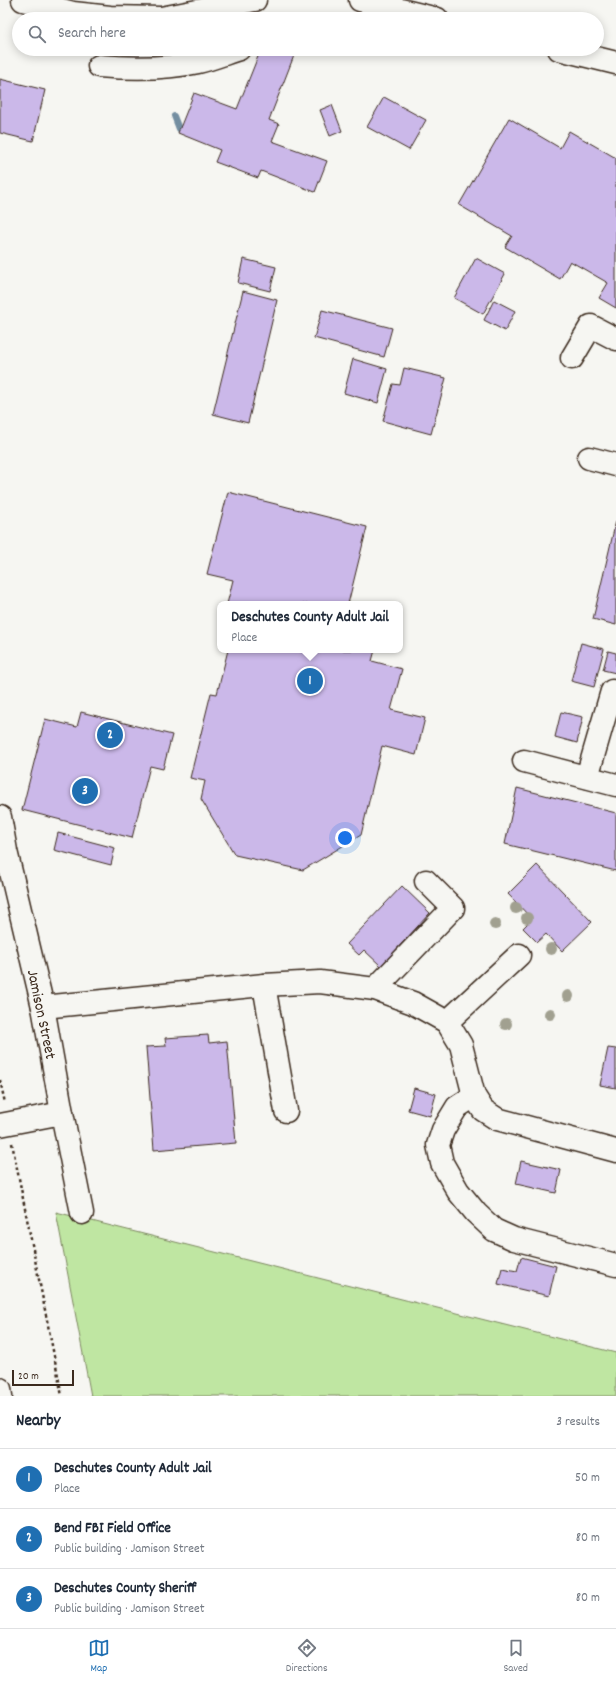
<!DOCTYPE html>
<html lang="en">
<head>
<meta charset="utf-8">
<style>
	body { margin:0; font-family:Dekko,sans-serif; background:#f2f2f3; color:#1f2937 }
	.scale { position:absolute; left:12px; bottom:10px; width:62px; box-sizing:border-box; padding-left:4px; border:2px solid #3b2a1e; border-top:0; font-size:11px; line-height:14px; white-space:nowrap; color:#3b2a1e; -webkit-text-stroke:3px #f6f6f2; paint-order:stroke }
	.you { position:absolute; left:345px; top:838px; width:14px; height:14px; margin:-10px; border:3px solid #fff; border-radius:50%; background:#1a73e8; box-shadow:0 0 0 6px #1a73e833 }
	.badge { display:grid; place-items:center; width:26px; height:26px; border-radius:50%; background:#1f6fb2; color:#fff; font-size:13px; font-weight:700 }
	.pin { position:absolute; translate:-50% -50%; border:2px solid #fff; box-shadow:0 1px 4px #0006 }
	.popup { position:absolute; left:217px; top:601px; width:186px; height:52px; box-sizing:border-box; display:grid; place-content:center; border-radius:8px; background:#fff; filter:drop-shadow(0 1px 3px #0005); font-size:13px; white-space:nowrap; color:#747a83 }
	.popup b { font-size:15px; color:#1f2937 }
	.popup::after { content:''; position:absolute; left:50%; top:100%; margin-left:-8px; border:8px solid transparent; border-top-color:#fff }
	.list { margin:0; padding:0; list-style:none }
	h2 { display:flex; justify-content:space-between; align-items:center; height:52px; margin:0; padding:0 16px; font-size:17px }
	h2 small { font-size:13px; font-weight:400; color:#747a83 }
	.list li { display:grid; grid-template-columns:26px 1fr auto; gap:12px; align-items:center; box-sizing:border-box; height:60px; padding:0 16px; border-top:1px solid #e0e1e3 }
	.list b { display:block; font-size:15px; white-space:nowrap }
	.list p { margin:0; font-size:13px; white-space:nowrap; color:#747a83 }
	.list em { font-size:13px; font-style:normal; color:#747a83 }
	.icon { flex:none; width:22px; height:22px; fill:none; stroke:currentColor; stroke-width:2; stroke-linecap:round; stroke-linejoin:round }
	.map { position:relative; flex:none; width:616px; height:1396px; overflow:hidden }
	.search { position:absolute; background:#fff; box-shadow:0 2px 10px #0003; left:12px; right:12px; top:12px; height:44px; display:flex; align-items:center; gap:10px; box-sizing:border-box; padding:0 14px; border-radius:22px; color:#747a83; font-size:15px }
	.sheet { height:232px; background:#fff }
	nav { display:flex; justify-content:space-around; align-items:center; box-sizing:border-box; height:56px; border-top:1px solid #e0e1e3; background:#fff; font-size:11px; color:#747a83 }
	nav a { display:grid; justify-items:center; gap:2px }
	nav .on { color:#1f6fb2 }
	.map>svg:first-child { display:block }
	.green { fill:#bfe6a2; stroke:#7d8860 }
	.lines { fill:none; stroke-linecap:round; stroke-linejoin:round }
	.stream { stroke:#738ea1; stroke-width:6 }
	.building { fill:#cbb8e9; stroke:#3b2a1e }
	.minor-casing { stroke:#3b2a1e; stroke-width:25 }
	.highway-casing { stroke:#3b2a1e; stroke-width:25 }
	.path { stroke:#3b2a1e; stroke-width:2.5; stroke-dasharray:3 3; stroke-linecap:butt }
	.minor { stroke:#f6f6f2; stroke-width:22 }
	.highway { stroke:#f6f6f2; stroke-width:22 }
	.tree { fill:#a1a090 }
	.labels { text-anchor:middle; stroke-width:4; stroke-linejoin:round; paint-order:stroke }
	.street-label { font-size:16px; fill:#3b2a1e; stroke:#f6f6f2 }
</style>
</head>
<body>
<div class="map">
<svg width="616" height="1396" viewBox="0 0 616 1396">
	<rect width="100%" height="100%" fill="#f6f6f2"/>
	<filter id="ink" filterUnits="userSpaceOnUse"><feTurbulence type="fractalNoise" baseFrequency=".025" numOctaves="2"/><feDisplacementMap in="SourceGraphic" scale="8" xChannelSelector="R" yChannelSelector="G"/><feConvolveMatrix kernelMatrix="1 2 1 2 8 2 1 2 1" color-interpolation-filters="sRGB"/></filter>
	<g filter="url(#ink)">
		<!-- green -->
		<polygon class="green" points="56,1212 616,1353 616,1396 91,1396"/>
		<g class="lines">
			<!-- stream -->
			<polyline class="stream" points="174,116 179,129"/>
		</g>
		<!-- building -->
		<g class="building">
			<polygon points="261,49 285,49 295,53 269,120 279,124 272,141 327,161 315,192 261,171 258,178 215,162 220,150 178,133 194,93 237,109"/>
			<polygon points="0,79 45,90 33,141 0,133"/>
			<polygon points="384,97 426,120 409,150 367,127"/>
			<polygon points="332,105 342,131 330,136 320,110"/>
			<polygon points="509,118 560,148 569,131 616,158 616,308 599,298 608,283 570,261 560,279 505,247 512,236 459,205"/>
			<polygon points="476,258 505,274 483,314 454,298"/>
			<polygon points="243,259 276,267 270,291 238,283"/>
			<polygon points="243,291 277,300 248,423 213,414"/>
			<polygon points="494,300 515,311 505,331 484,320"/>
			<polygon points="322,310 392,328 384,357 314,338"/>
			<polygon points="353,359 387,369 378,403 344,393"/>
			<polygon points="404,368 446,378 431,434 383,421 393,384 400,385"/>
			<polygon points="228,492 367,527 348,604 227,604 233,580 207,574"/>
			<polygon points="616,521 616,625 593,619"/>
			<polygon points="581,643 604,649 594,687 571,681"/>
			<polygon points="228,650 375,650 372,661 402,669 391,710 425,718 416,755 382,746 361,835 303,870 235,855 201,799 205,781 190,778 211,693 217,694"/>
			<polygon points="608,651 616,653 616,673 603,670"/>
			<polygon points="81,712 172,735 163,769 150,766 132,838 22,810 45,719 77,727"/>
			<polygon points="561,712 583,717 577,743 555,737"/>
			<polygon points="517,788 616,813 616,871 505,844"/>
			<polygon points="58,833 115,848 111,865 54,850"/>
			<polygon points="537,865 592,922 562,951 546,934 537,942 523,928 532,919 508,894"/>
			<polygon points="402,886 430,913 381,966 364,950 359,955 347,944"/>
			<polygon points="208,1035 209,1043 227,1041 236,1143 154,1150 146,1047 166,1046 165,1038"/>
			<polygon points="608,1048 616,1049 616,1088 600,1085"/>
			<polygon points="414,1088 436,1094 430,1116 408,1110"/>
			<polygon points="521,1161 561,1170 556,1193 516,1184"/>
			<polygon points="521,1257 556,1266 549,1296 498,1284 502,1268 517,1271"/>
		</g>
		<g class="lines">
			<defs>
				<g id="minor">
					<polyline points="23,0 73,13 110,17 161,18 255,0"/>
					<polyline points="360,0 437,19"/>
					<polyline points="559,49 616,63"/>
					<path d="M99 66C132 69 166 69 198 62 212 59 226 53 239 49"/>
					<polyline points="572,358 591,326 616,339"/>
					<polyline points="589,458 616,465"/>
					<polyline points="524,761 616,785"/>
					<polyline points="587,777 612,691 616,692"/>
					<polyline points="0,817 6,851 43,1007 62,1113 82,1213"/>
					<polyline points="264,985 286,1111"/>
					<polyline points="375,989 453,908 426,881"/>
					<polyline points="43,1007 264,985 320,982 375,989 413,1003 447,1022 461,1045 474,1096 483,1110 497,1119 616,1151"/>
					<polyline points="447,1022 519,955"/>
					<polyline points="474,1096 457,1107 443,1130 438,1145 442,1163 458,1191 476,1213 494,1230 514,1239 616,1265"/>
				</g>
				<g id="highway">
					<polyline points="0,1125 62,1113"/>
					<polyline points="0,1389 1,1396"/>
				</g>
			</defs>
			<!-- minor casing -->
			<use href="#minor" class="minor-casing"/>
			<!-- highway casing -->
			<use href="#highway" class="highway-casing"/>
			<!-- path -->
			<g class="path">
				<polyline points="0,1080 5,1103"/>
				<polyline points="12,1143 62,1396"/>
			</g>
			<!-- minor -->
			<use href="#minor" class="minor"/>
			<!-- highway -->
			<use href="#highway" class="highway"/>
		</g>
		<!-- trees -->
		<g class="tree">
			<circle cx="516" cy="908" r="6"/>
			<circle cx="527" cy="918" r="6"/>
			<circle cx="495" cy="924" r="6"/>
			<circle cx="551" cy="949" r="6"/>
			<circle cx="568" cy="996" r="6"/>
			<circle cx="550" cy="1014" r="6"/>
			<circle cx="506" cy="1024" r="6"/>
		</g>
	</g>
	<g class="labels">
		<!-- street labels -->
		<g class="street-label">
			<text transform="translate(43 1014) rotate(78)" y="6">Jamison Street</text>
		</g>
	</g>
</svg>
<div class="scale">20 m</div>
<div class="you"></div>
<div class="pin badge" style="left:310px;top:681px">1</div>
<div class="popup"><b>Deschutes County Adult Jail</b>Place</div>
<div class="pin badge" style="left:110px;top:735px">2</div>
<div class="pin badge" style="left:85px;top:791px">3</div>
<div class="search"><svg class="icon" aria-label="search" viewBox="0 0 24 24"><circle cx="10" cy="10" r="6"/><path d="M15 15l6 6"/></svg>Search here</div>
</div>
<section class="sheet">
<h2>Nearby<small>3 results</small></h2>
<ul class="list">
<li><span class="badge">1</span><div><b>Deschutes County Adult Jail</b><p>Place</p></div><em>50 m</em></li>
<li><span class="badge">2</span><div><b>Bend FBI Field Office</b><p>Public building · Jamison Street</p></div><em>80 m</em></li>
<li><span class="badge">3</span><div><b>Deschutes County Sheriff</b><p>Public building · Jamison Street</p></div><em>80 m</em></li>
</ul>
</section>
<nav>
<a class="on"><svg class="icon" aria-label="map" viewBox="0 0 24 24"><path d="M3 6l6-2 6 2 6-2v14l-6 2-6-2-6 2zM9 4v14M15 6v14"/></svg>Map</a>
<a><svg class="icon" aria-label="directions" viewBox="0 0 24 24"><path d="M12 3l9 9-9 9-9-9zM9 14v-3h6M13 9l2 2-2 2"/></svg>Directions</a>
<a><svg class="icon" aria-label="saved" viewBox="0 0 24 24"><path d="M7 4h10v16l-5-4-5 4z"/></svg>Saved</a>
</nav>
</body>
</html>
